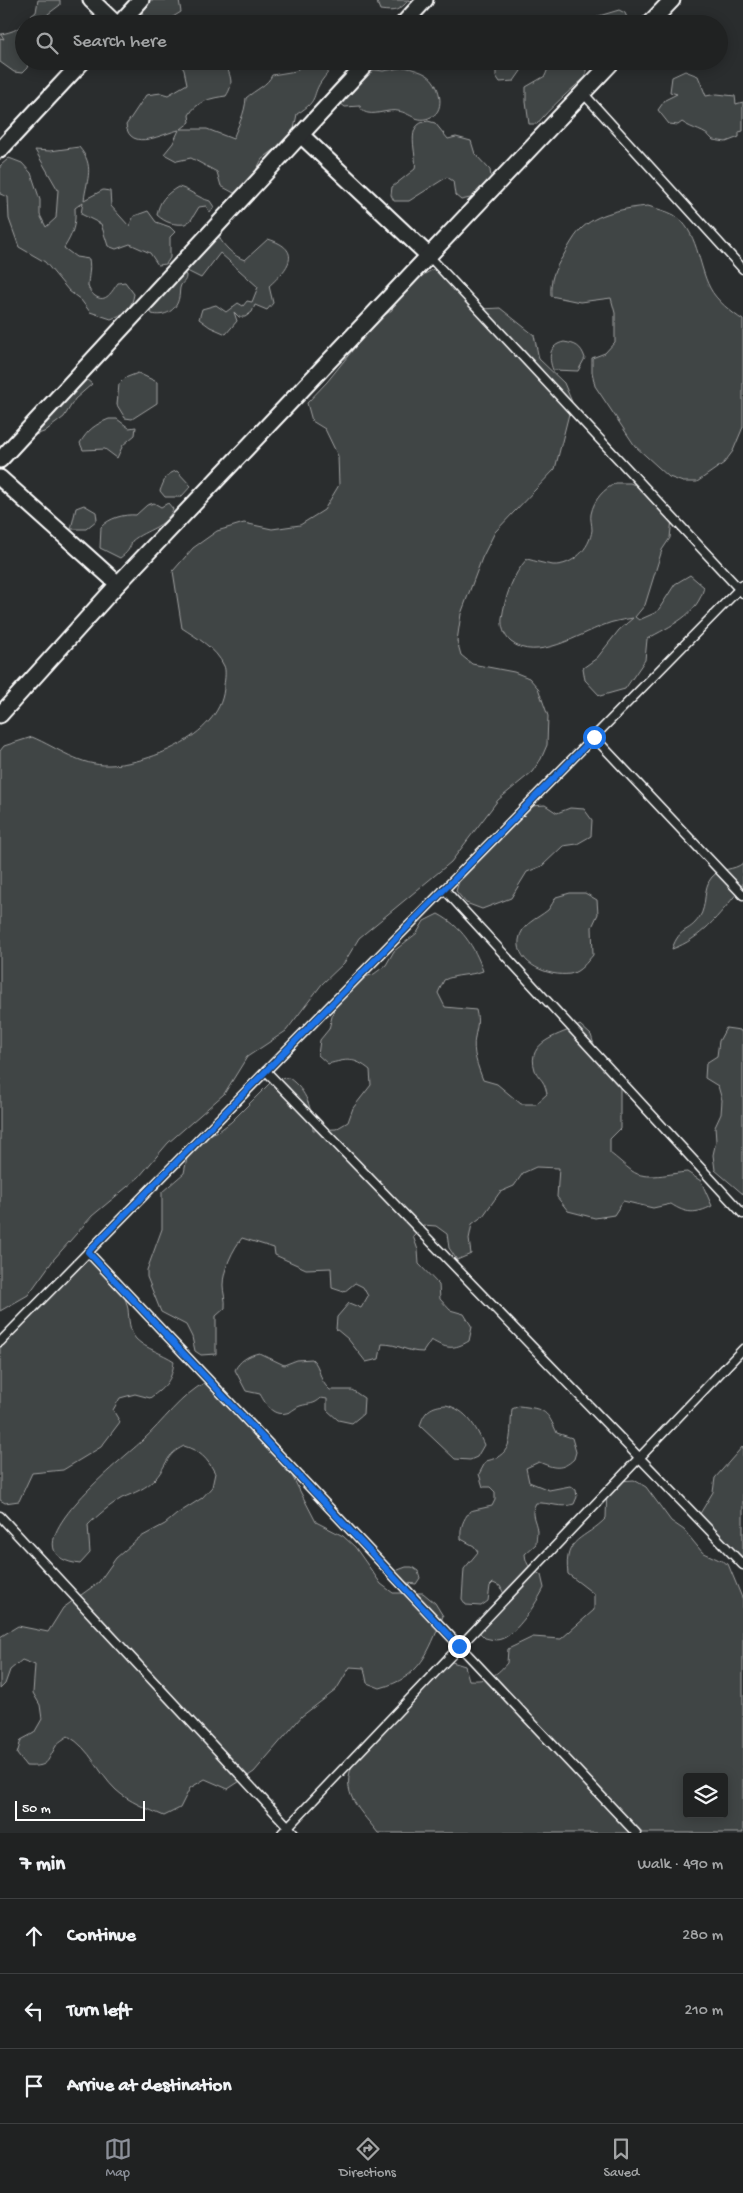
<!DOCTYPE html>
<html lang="en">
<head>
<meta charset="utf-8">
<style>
	body { margin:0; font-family:"Gochi Hand",sans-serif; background:#2d2f2f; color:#f1f3f6 }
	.controls { position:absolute; right:15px; bottom:15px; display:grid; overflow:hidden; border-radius:5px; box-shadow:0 2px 12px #0003 }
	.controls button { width:45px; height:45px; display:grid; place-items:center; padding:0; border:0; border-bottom:1px solid #3d3f40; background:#202222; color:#f1f3f6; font:25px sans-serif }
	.scale { position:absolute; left:15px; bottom:12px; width:130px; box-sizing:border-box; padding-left:5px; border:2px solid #fff; border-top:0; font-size:14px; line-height:18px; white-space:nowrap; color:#fff; -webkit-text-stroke:4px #2a2d2e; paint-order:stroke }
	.stop { position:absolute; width:15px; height:15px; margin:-11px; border:4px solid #1a73e8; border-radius:50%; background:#fff }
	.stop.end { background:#1a73e8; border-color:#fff; box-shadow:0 1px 5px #0008 }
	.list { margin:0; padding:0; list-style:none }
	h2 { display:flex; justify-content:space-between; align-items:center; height:65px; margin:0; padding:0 20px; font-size:21px }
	h2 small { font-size:16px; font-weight:400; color:#a2a4a5 }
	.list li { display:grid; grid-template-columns:32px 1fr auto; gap:15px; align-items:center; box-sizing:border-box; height:75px; padding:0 20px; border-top:1px solid #3d3f40 }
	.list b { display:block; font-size:19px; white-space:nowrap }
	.list em { font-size:16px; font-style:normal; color:#a2a4a5 }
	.icon { flex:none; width:28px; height:28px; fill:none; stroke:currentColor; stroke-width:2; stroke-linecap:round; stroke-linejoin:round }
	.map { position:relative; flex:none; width:743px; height:1833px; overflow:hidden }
	.search { position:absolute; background:#202222; box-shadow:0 2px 12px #0003; left:15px; right:15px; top:15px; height:55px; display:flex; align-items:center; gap:12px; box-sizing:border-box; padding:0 18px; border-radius:28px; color:#a2a4a5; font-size:19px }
	.sheet { height:290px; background:#202222 }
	nav { display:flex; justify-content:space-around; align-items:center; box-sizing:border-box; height:70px; border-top:1px solid #3d3f40; background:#202222; font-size:14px; color:#a2a4a5 }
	nav a { display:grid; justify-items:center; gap:2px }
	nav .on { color:#8c9099 }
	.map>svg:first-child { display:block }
	.green { fill:#414445; stroke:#a0a2a2; fill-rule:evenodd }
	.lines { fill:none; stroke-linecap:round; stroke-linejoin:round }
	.service-casing { stroke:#fff; stroke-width:11 }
	.minor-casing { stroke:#fff; stroke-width:19 }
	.service { stroke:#2a2d2e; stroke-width:8 }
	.minor { stroke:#2a2d2e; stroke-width:15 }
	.route { stroke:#1a73e8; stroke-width:6 }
</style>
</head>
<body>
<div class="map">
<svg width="743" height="1833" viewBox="0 0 743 1833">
	<rect width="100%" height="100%" fill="#2a2d2e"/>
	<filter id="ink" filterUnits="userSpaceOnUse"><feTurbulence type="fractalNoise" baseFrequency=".02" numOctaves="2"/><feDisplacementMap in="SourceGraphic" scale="10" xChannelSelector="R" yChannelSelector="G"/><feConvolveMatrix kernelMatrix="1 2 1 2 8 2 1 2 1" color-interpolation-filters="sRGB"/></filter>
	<g filter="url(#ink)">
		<!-- green -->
		<g class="green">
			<path d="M38 0H60V5L48 14 43 24H24V61H29L27 68 22 73 14 72 0 62V38L4 39 1 34C23 30 20 24 36 12Z"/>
			<polygon points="140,0 179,0 181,12 168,20 144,17 139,7"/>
			<path d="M376 0H409C399 11 395 12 380 10Z"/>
			<polygon points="619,10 625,13 628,20 625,24 594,24 593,20 599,16"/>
			<path d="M179 61H224C230 75 235 83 226 96 211 98 197 101 189 115L190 122 181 129H207L233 139C238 125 245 114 246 98 255 90 268 85 272 75L296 71 305 61H333C330 71 329 71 323 79 310 96 321 99 297 114L294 129 286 141 262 159 248 186 234 193 221 186 217 172 191 158 177 161 164 154 173 143 179 130C164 133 130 153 126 125L146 95 161 93 168 95 187 84 184 70Z"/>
			<polygon points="496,61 517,61 520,64 521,71 514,81 500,82 496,76"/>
			<path d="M551 61H586V77C572 88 548 110 537 124H529L526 102V87L545 76Z"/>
			<path d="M405 67C412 69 421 71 427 75 439 82 447 110 431 117 417 124 411 113 398 111 389 109 377 115 368 113 363 112 362 110 360 106L345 107 340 103 362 68 383 71Z"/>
			<path d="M685 71 698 76 706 96 717 94 735 96 736 104 743 102V131L739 132V137L726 142 713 140C705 130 693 130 682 122L678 125 669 124 658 110 665 100 677 94 670 92 672 77Z"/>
			<path d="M428 121 435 123 448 139 456 137 471 141 475 154 490 170 492 184 475 197 461 200 455 195 453 181 447 177 409 201H394L391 195 392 187 415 169C418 154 403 124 428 121Z"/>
			<path d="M79 147C95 166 87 178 84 200L103 190 110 191 111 206 129 226 134 216 148 211 156 222 170 227 175 232 170 237V258L166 264 158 265 150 253 130 244 116 249 108 246 101 224 81 214 83 202 75 208C76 224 73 234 64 248L76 257 89 259C91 270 88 277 88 286 89 290 92 294 95 296 106 304 112 291 118 283L125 282 134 294C132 308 125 314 111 319L90 312 81 300 69 291 45 262 19 247 9 219 8 197 0 194V166L9 158 22 163 31 173 40 200V215L46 227 56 218 58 190 35 150 50 151Z"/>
			<path d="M178 187C187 188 198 198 210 201L214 207 210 213 206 206 199 207 191 220 185 224C174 225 166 223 157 215 159 201 166 194 178 187Z"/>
			<path d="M648 206C657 209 667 211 674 215 698 230 698 265 710 288 716 300 732 313 743 320V427L733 451 724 463 697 482H683L669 477 635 446 595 386 592 372V358L605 353 615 342V313L611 298 580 302 551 296C550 280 554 270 563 256 568 248 573 238 580 230 596 213 626 208 648 206Z"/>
			<path d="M217 232C220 243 234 257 245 260L268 239C304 250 288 269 269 286L273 303 267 310 255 305 252 312 245 317H239L234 312 237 321 226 334 210 327 199 319 202 309 216 305 226 312 238 303 243 306 247 301 252 302 258 287 220 253 201 278 181 268Z"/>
			<path d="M437 267 482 309 500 308 534 335 539 359 564 383 572 402 555 469 495 532 482 558 461 614 457 641 461 655 472 664 514 672 529 678 538 688 548 716 547 745 541 759 532 772 498 800 451 862 359 938 344 963 322 984 286 1031 247 1057 224 1094 168 1143 139 1177 92 1216 54 1259 28 1295 0 1311V751L4 746 32 737C58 748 80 766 109 765 151 764 224 733 224 685 225 679 226 670 224 666 216 648 197 638 182 628L173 571 193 548 217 531 244 523 272 529 300 525 324 510 339 485 338 456 325 429 312 421 307 403 327 382 376 321 392 310 395 297 418 278Z"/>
			<path d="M180 270 186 275C186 281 184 281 181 285 179 289 180 293 179 297 177 311 164 317 152 314L147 305Z"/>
			<path d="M564 342C576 344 581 346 585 358L578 371 553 370C548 357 549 345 564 342Z"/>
			<polygon points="138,373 157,382 157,403 132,419 125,418 117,405 119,384 125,378"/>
			<polygon points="86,379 92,384 75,399 64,417 44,432 35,435 34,428 79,381"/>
			<path d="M109 419H117L129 428 136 427 135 435 123 445 117 458 105 449 83 450 80 443C88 430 94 425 109 419Z"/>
			<path d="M177 471 191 486 181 497H165L160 491C164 481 166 473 177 471Z"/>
			<path d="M616 483H630L657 494 672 519 670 538 662 550 645 605 635 617 639 620 657 612 675 584 690 575 704 587C698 615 670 626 647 639L645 660 625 689 600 696 585 680 583 668 597 658 619 630 633 618C623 620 613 621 604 625 578 635 536 662 511 642 504 636 501 626 502 618 505 597 513 574 527 559 535 561 545 564 553 565 573 566 590 548 592 530 592 524 590 519 591 514 594 499 604 489 616 483Z"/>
			<path d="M154 503 161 507 168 503 173 509C166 528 146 529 132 541 130 549 127 553 120 558L100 548 101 527C109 518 124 514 136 515L147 505Z"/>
			<polygon points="84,505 96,512 97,520 86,529 71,529 76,508"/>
			<polygon points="545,805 557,813 570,808 584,809 592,820 591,836 577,844 563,846 542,866 527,872 511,898 482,909 466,903 456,891 460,878 531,806"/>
			<path d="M743 863V894L738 892C719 915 701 939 672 949 680 926 688 934 699 918 708 905 702 888 712 877 721 867 734 871 743 863Z"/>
			<path d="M570 893H585L597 900 598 914 592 927 593 955C587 962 580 972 570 974 549 977 516 964 519 940 521 924 537 919 548 910 551 906 554 901 556 897Z"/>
			<path d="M438 914C461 926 475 947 483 971 469 976 457 974 444 980L438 993 445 1007 476 1010C479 1022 477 1026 475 1037 472 1052 478 1067 483 1080L497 1084 521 1104H536L547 1094C544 1078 539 1080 535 1070 525 1040 562 1035 580 1025L591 1035 600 1064 620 1086V1129L610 1139V1153C618 1159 624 1165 632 1171 645 1181 672 1173 687 1172L701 1181 712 1206C696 1214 686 1214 671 1204L653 1208 623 1201 614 1215 595 1218 568 1211 557 1197 559 1168 536 1167 523 1173 514 1186 500 1192 483 1216 472 1224 469 1239 471 1254 457 1260 449 1248 447 1234 436 1226 423 1225 413 1236 418 1250 419 1264 439 1285 440 1299 450 1310 464 1314 472 1327 469 1341C454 1350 446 1349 431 1340L423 1352C406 1352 399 1344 382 1344L379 1359 366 1362 348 1339 336 1329 337 1317 349 1303 361 1308 368 1296 363 1287 355 1283 344 1292 332 1288 331 1268 306 1269 275 1255 274 1248 242 1238C233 1249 223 1270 223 1285 223 1293 226 1299 225 1308L216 1316V1354L201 1355 195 1351 192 1337 186 1325 161 1312 147 1277V1270L162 1229V1192L184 1173 187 1158 192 1145 204 1136 219 1131 231 1122 274 1079 289 1078C307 1091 312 1108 313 1130L336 1129 348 1122 353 1108 371 1085 370 1070C354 1057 347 1059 328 1064L318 1055 320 1040 329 1029 336 1000 359 979 374 974 386 965 394 951 417 933 424 921Z"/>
			<polygon points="726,1028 740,1030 743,1035 743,1194 715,1170 713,1155 716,1141 715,1127 721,1114 722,1100 718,1086 705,1078 706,1063 717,1056 719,1041"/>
			<path d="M99 1260C115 1272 124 1290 128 1309 129 1319 129 1331 136 1339 146 1349 162 1353 174 1361 172 1381 166 1386 150 1398L135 1394 120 1398 113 1410 120 1422 101 1447 63 1470 32 1473 19 1501 5 1503 0 1500V1335C26 1307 57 1290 84 1261Z"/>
			<path d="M259 1353 284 1365 297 1360 312 1359C322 1368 317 1379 330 1390H352L364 1398 363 1414 352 1423 338 1420 327 1410V1399L321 1398C314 1405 310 1403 300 1406 297 1407 293 1410 290 1412 273 1418 267 1406 260 1394L246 1391 235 1370C239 1361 249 1355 259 1353Z"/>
			<path d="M206 1382 221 1385 244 1423 288 1468 316 1522 343 1536 355 1547 381 1584 393 1593H423L435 1603 443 1616C428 1653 421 1677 380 1688L367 1683 364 1668 350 1667 336 1690 302 1716 254 1772 228 1789 205 1779 190 1788 180 1808 164 1816C148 1809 129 1802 116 1790 98 1773 91 1749 68 1736 64 1739 58 1742 56 1746 46 1763 49 1767 26 1766L17 1754 21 1740 34 1733 42 1719 40 1705 33 1693 35 1665 22 1660 10 1670 5 1684 0 1689V1637L18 1626 48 1632 63 1608 99 1582 116 1558 139 1538 165 1524 177 1514 202 1498 212 1487 215 1473C207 1458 200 1451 184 1446 165 1455 168 1464 156 1478 147 1488 134 1493 122 1498 110 1505 98 1515 88 1525L90 1553 80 1564C0 1554 123 1459 142 1441 163 1422 181 1395 206 1382Z"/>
			<path d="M446 1405C467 1410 476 1427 484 1445L477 1457 470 1460 455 1459 420 1426C424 1411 431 1406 446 1405Z"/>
			<path d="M519 1406C546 1409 547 1411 557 1433L572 1438 576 1452 574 1459C562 1471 553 1468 539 1462L526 1468 529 1482 549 1490 570 1486 576 1490 577 1497 574 1504C560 1509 550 1502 536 1503 529 1515 536 1519 537 1531 537 1536 536 1540 536 1544L525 1554C526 1566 531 1569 541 1575L544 1588C537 1602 516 1635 501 1639 496 1641 490 1639 485 1638L480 1633V1625L507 1600 500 1586 493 1583 490 1586 488 1601 481 1606 466 1605 462 1599 464 1569 478 1552 474 1546 461 1539C460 1527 463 1520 470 1511L492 1506 495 1500V1492L490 1487H483L479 1474 486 1461C516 1455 509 1433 512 1409Z"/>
			<path d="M743 1446V1567C735 1541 711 1539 698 1517L713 1492 715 1478Z"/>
			<path d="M634 1480 646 1487 671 1521 684 1530 702 1552 728 1564 743 1600V1833H378C356 1805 337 1791 357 1755L417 1690 452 1662 465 1666 469 1680C487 1681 495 1677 507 1663L508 1649 533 1637 561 1639 594 1610V1594L568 1574C563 1537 585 1540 606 1518L607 1489 619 1481ZM687 1777H724V1814H687Z"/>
			<polygon points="406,1567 412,1567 418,1571 420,1578 416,1584 407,1583 394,1575 398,1570"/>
		</g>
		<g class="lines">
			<defs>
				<g id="service">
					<polyline points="583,93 743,269"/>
					<polyline points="428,255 743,593"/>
					<polyline points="594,737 743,895"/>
					<polyline points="444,889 743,1214"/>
					<polyline points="266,1071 743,1565"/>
					<polyline points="88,1252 636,1833"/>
					<polyline points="0,1342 743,585"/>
					<polyline points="0,1516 294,1833"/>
					<polyline points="282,1833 743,1349"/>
				</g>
				<g id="minor">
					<polyline points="91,0 116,24"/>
					<polyline points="119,24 141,0"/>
					<polyline points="403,24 425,0"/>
					<polyline points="649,24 672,0"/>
					<polyline points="301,135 428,255"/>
					<polyline points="0,150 83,61"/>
					<polyline points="0,460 369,61"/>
					<polyline points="0,478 118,584"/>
					<polyline points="0,715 118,584 613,61"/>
				</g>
			</defs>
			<!-- service casing -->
			<use href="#service" class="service-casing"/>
			<!-- minor casing -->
			<use href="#minor" class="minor-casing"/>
			<!-- service -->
			<use href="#service" class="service"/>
			<!-- minor -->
			<use href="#minor" class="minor"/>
		</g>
	</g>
	<g class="lines" filter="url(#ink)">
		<!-- route -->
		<polyline class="route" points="459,1646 88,1252 594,737"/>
	</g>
</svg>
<div class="controls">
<button><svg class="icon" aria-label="layers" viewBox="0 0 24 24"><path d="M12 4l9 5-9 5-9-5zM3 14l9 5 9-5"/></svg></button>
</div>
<div class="scale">50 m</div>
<div class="stop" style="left:594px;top:737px"></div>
<div class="stop end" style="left:459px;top:1646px"></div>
<div class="search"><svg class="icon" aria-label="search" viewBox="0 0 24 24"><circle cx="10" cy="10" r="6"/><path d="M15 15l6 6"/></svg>Search here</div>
</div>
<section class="sheet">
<h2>7 min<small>Walk · 490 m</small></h2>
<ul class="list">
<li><svg class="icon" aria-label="ahead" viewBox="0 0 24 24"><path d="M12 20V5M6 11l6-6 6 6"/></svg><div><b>Continue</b></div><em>280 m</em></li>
<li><svg class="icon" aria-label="left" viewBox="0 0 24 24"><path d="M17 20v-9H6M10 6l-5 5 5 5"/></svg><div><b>Turn left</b></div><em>210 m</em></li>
<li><svg class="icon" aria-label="arrive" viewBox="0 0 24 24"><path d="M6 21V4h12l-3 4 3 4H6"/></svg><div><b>Arrive at destination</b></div></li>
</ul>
</section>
<nav>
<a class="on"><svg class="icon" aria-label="map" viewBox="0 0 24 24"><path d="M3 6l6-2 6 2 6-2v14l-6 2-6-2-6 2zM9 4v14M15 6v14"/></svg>Map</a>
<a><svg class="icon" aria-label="directions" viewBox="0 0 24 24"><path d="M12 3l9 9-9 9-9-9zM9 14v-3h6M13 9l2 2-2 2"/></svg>Directions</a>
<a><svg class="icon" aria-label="saved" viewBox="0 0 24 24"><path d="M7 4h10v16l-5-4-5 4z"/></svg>Saved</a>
</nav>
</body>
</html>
